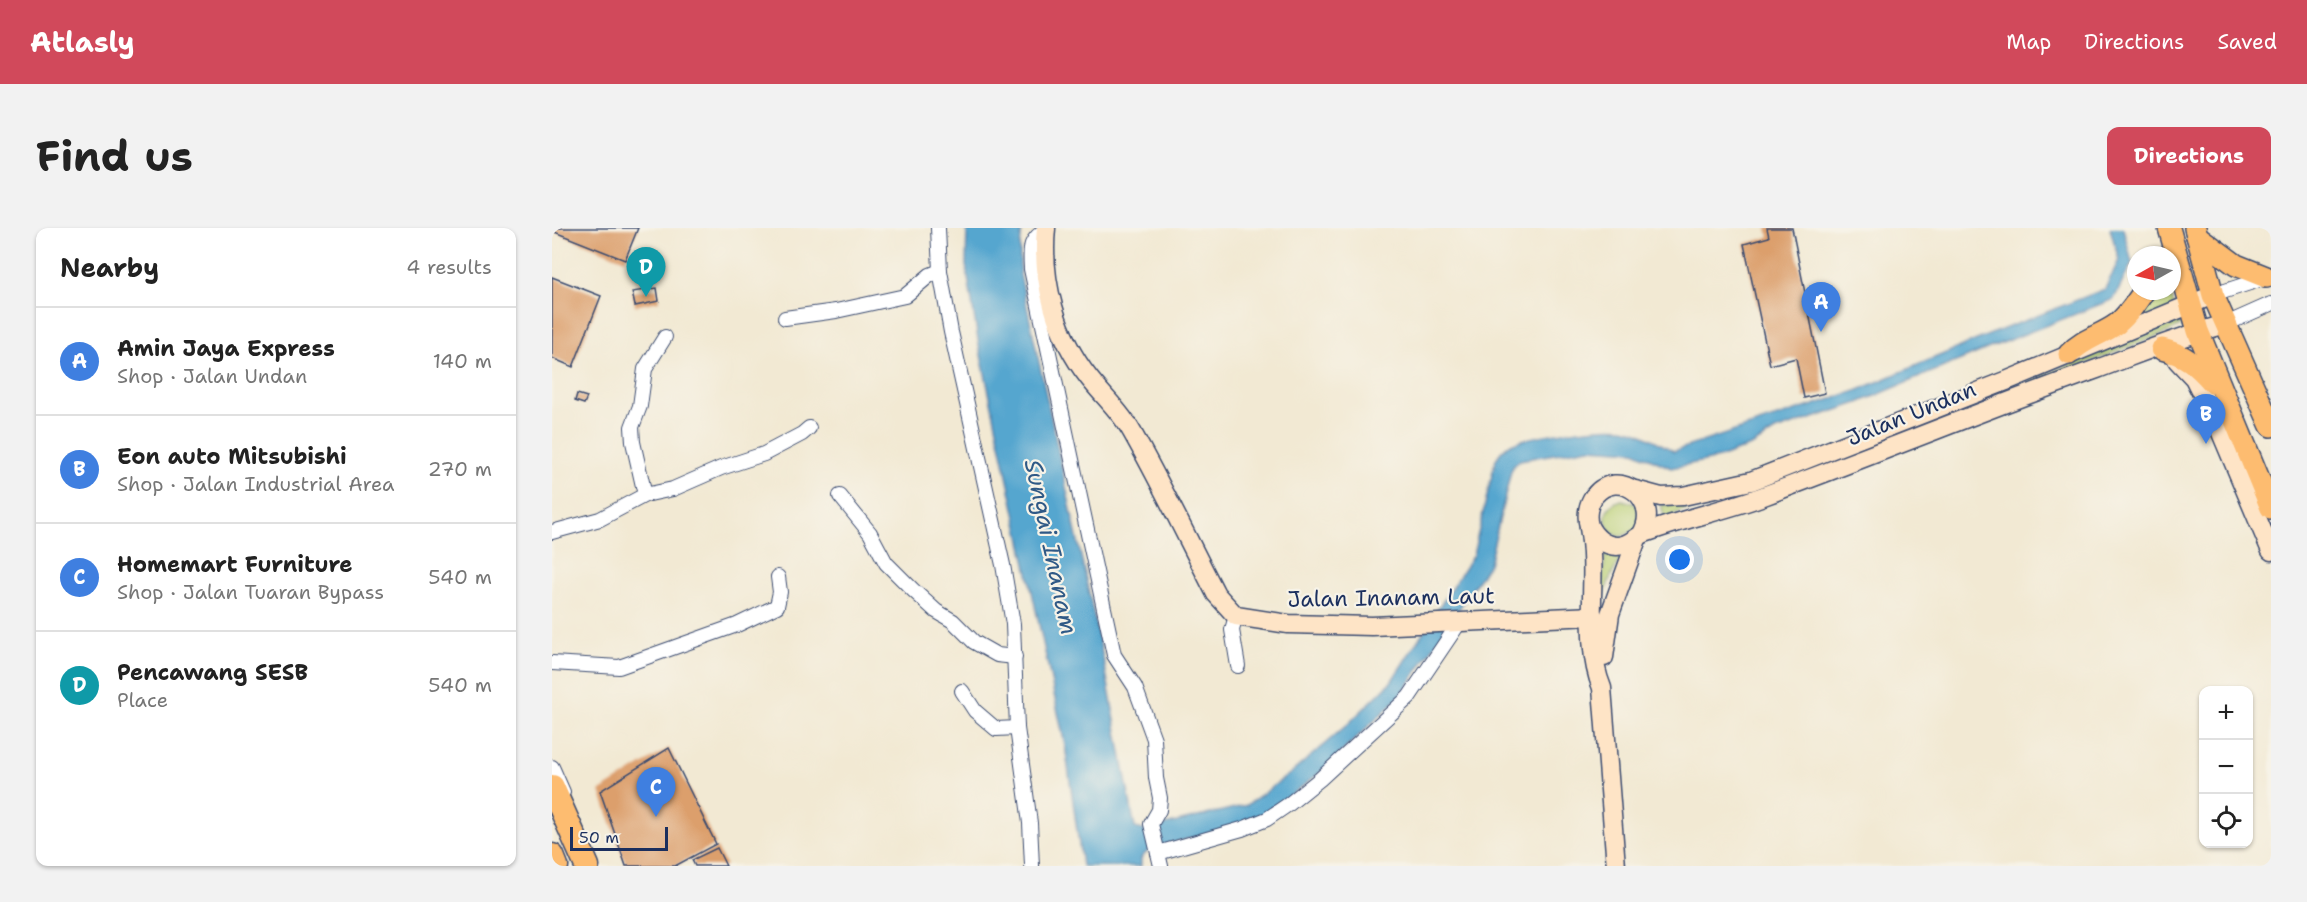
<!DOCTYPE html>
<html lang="en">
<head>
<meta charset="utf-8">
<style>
	body { margin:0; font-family:"Shantell Sans",sans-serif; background:#f2f2f2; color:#222 }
	.controls { position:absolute; right:18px; bottom:18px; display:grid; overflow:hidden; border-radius:12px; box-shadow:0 2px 4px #0004 }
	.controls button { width:54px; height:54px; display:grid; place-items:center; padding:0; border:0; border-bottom:2px solid #e0e0e0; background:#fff; color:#222; font:30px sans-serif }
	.compass { position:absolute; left:1575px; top:18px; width:54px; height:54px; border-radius:50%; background:#fff; box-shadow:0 2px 4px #0004; rotate:262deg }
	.scale { position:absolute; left:18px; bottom:15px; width:98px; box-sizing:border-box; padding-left:6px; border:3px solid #1b2f5e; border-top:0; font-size:16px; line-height:21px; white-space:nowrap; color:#1b2f5e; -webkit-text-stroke:4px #f7f3e8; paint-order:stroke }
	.you { position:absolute; left:1128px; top:332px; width:21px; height:21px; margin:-15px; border:4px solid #fff; border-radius:50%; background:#1a73e8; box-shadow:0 0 0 9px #1a73e833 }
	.badge { display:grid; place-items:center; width:39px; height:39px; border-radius:50%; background:#d1495b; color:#fff; font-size:20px; font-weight:700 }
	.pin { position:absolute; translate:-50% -50px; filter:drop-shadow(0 2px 3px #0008) }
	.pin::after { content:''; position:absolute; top:32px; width:21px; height:18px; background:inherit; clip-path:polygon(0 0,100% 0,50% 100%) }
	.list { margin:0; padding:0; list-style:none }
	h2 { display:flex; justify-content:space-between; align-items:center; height:78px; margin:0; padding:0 24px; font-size:26px }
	h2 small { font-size:20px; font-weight:400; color:#767676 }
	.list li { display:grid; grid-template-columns:39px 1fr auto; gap:18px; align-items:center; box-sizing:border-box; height:108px; padding:0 24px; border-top:2px solid #e0e0e0 }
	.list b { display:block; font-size:22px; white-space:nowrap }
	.list p { margin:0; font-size:20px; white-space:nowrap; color:#767676 }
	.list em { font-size:20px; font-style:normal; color:#767676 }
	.icon { flex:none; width:33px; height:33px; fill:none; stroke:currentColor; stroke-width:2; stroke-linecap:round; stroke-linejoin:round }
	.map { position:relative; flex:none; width:1719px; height:638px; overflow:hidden; border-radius:12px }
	header { display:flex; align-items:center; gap:36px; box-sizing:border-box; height:84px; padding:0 30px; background:#d1495b; color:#fff }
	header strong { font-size:28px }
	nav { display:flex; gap:33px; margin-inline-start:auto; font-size:21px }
	.intro { display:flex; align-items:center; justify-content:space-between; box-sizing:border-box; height:144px; padding:0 36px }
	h1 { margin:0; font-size:42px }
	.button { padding:15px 27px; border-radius:12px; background:#d1495b; color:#fff; font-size:21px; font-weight:700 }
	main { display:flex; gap:36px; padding:0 36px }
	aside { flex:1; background:#fff; border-radius:12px; box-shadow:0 2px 4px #0004 }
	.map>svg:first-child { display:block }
	.green { fill:#b9cf73; stroke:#6a7f68; stroke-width:1.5 }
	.water { fill:#54a6cf; stroke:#386a96; stroke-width:1.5 }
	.building { fill:#dc9f6c }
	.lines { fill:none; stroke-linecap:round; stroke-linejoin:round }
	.street-casing { stroke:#3b4b70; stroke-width:16 }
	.secondary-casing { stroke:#3b4b70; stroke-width:21 }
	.primary-casing { stroke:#3b4b70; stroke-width:24 }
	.highway-casing { stroke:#3b4b70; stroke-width:27 }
	.street { stroke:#fff; stroke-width:14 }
	.secondary { stroke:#fee4c6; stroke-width:18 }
	.primary { stroke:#fdbc70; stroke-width:21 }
	.highway { stroke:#fdbc70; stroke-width:24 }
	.labels { text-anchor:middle; stroke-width:4.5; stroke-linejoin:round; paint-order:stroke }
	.street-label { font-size:22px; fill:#1b2f5e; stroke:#f7f3e8 }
	.water-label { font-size:24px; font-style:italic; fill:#2f5986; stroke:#f7f3e8 }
</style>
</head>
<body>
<header>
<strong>Atlasly</strong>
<nav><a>Map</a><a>Directions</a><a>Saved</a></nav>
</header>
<div class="intro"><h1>Find us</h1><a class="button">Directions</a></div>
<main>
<aside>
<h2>Nearby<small>4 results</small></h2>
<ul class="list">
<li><span class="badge" style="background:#3f7fe0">A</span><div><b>Amin Jaya Express</b><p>Shop · Jalan Undan</p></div><em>140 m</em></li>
<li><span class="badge" style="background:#3f7fe0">B</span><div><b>Eon auto Mitsubishi</b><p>Shop · Jalan Industrial Area</p></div><em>270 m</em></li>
<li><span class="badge" style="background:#3f7fe0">C</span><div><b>Homemart Furniture</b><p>Shop · Jalan Tuaran Bypass</p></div><em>540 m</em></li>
<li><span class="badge" style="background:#0f9aa8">D</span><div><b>Pencawang SESB</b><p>Place</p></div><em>540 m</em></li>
</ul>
</aside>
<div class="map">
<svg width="1719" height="638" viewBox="0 0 1719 638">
	<rect width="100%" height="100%" fill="#f7f3e8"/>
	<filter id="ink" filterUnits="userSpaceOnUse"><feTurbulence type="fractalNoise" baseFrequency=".0167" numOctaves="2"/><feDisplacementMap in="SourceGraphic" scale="12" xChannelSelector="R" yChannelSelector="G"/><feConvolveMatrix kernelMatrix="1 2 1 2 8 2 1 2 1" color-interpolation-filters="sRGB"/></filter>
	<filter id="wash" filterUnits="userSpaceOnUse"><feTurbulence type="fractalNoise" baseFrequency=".008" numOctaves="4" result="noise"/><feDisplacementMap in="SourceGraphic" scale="24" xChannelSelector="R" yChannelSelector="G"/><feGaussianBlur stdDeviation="1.35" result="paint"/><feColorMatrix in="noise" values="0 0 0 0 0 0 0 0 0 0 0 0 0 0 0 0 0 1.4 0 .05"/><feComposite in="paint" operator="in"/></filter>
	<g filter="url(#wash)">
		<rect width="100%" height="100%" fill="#f2e9d3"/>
		<!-- green -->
		<g class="green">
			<polygon points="1597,63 1617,63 1623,79 1573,98"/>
			<path d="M1626 94 1629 95 1628 98 1618 103 1190 268 1131 282 1113 291 1109 277C1146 276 1179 269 1214 257Z"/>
			<path d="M1070 272 1081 275 1085 278 1088 300 1068 309C1048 301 1049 277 1070 272Z"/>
			<polygon points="1053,327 1069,330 1058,350 1048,378"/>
		</g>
		<!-- water -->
		<path class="water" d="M415 0H470L468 20V46L553 439 583 600 592 602 695 577 739 545 796 496 839 454 921 327 943 234C946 227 950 221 957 217 976 207 1055 196 1076 201 1091 204 1108 216 1122 223L1304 163 1439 106 1553 61 1567 32 1558 0H1571L1580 35 1562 71 1442 118 1306 175 1223 203 1201 217 1167 230 1119 240 1082 223 1037 220 968 232 961 238 959 243 937 336 850 466 769 544 716 584 700 593 597 622 589 630V638H530L513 517 427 118 414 37Z"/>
		<g id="blocks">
			<!-- building -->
			<g class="building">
				<polygon points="0,0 86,0 73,32 0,3"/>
				<polygon points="1215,0 1240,0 1273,165 1252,170 1244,130 1218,137 1192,16 1217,9"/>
				<polygon points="0,49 49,68 21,139 0,130"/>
				<polygon points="105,60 107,73 83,78 80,64"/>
				<polygon points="25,166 35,169 32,176 23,173"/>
				<polygon points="117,520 164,616 123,638 74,638 48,563"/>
				<polygon points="165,620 174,638 143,638 140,632"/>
			</g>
		</g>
	</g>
	<g filter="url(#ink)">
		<use href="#blocks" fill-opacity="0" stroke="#3b4b70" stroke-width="1.5"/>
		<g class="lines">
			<defs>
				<g id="street">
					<polyline points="386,0 388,43 399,104 451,337 461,396 465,500 478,595 480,638"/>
					<path d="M496 0C476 12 478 20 479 41L562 427 583 459 602 511 604 550 608 570 607 582 599 596 609 638"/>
					<polyline points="1661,67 1716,49"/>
					<polyline points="233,90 284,83 353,68 378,47 388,43"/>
					<polyline points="1674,96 1719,76"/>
					<polyline points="93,267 81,214 80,199 88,178 93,141 113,109"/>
					<polyline points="288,268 318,305 334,335 361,362 384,383 401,393 422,414 445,427 463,429"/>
					<polyline points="0,304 48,291 93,267 121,261 169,240 212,226 250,206 257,200"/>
					<polyline points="684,388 680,402 686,438"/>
					<polyline points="0,435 67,439 185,397 225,378 228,364 226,349"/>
					<polyline points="410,463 423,483 444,501 465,500"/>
					<polyline points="0,539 11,564"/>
					<polyline points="606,625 690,601 715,591 737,576 768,551 857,469 907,395"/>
				</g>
				<g id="secondary">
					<path d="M494 0C489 53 504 108 537 150 551 168 569 184 580 204 610 257 636 312 664 366L684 388 736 396 820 398 1041 388"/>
					<polyline points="1625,132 1642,150 1667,200 1719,323"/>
					<polyline points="1083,262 1109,269 1131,268 1199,253 1454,153 1661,67"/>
					<path d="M1037 300C1047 352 1030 411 1050 460L1064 638"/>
					<path d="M1089 307C1111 272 1066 238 1042 268 1036 276 1034 288 1037 298 1042 309 1053 318 1065 318 1077 318 1083 309 1093 305 1133 290 1175 282 1214 267 1325 226 1434 181 1545 141 1588 125 1629 108 1674 96"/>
					<polyline points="1052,429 1058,386 1085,311"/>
				</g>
				<g id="primary">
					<polyline points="1617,0 1646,103 1719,280"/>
					<polyline points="1643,0 1661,67 1719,198"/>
					<polyline points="1645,8 1684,37 1714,49"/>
					<path d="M1610 121C1634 127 1645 137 1661 155"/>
					<path d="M1517 126C1531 111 1548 108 1565 96 1576 87 1584 75 1592 63"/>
				</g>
				<g id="highway">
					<polyline points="0,559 35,638"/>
					<polyline points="0,628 4,638"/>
				</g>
			</defs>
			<!-- street casing -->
			<use href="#street" class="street-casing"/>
			<!-- secondary casing -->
			<use href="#secondary" class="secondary-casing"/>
			<!-- primary casing -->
			<use href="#primary" class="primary-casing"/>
			<!-- highway casing -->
			<use href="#highway" class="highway-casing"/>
			<!-- street -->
			<use href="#street" class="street"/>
			<!-- secondary -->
			<use href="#secondary" class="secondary"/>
			<!-- primary -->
			<use href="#primary" class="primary"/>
			<!-- highway -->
			<use href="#highway" class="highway"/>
		</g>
	</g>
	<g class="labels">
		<!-- street labels -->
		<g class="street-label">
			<text transform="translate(1359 185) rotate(-22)" y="8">Jalan Undan</text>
			<text transform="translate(839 369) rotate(-1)" y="8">Jalan Inanam Laut</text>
		</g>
		<!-- water labels -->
		<g class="water-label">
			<text transform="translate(499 319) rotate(78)" y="8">Sungai Inanam</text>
		</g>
	</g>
</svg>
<div class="controls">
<button>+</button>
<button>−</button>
<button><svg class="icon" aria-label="locate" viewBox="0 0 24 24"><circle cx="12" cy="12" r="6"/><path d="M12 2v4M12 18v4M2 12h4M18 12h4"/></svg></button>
</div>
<svg class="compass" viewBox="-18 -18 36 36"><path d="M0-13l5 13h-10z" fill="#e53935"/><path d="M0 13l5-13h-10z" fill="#767676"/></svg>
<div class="scale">50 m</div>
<div class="you"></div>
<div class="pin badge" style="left:1269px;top:104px;background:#3f7fe0">A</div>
<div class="pin badge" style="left:1654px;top:216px;background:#3f7fe0">B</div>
<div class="pin badge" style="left:104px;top:589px;background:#3f7fe0">C</div>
<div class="pin badge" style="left:94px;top:69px;background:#0f9aa8">D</div>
</div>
</main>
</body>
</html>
